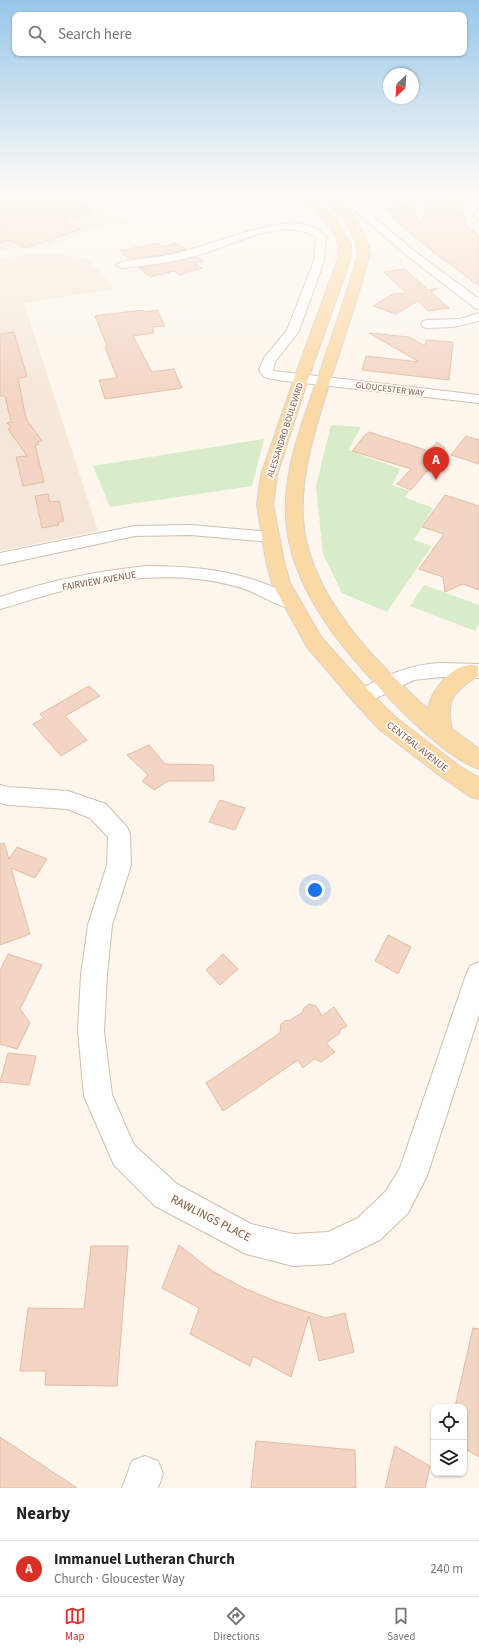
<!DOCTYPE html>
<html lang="en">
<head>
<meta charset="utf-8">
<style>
	body { margin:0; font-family:"Source Sans 3",sans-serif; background:#f6f6f6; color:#222 }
	.controls { position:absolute; right:12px; bottom:12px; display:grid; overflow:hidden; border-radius:8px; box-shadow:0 1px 3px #0004 }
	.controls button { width:36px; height:36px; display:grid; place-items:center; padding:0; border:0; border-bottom:1px solid #e0e0e0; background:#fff; color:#222; font:20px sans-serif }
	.compass { position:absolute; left:383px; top:68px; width:36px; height:36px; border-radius:50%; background:#fff; box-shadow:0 1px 3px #0004; rotate:205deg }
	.you { position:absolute; left:315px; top:890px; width:14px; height:14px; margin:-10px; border:3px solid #fff; border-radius:50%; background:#1a73e8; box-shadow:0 0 0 6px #1a73e833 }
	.badge { display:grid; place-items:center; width:26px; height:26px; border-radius:50%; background:#d93025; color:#fff; font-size:13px; font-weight:700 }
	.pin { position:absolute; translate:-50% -33px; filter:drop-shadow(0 1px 2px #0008) }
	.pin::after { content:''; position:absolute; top:21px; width:14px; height:12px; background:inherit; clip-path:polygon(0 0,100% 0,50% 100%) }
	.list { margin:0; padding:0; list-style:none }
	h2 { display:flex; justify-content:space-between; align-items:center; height:52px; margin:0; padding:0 16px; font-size:17px }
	h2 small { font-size:13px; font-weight:400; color:#767676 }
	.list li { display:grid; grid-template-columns:26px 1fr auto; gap:12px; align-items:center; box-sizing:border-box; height:56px; padding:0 16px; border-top:1px solid #e0e0e0 }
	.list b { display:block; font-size:15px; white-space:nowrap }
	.list p { margin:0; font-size:13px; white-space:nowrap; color:#767676 }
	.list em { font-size:13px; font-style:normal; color:#767676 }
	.icon { flex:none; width:22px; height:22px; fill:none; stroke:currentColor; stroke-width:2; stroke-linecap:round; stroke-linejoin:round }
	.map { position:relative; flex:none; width:479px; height:1488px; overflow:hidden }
	.search { position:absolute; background:#fff; box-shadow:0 1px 3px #0004; left:12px; right:12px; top:12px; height:44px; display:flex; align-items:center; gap:10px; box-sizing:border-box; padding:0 14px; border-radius:8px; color:#767676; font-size:15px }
	.sheet { height:108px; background:#fff }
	nav { display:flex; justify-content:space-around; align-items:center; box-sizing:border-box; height:56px; border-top:1px solid #e0e0e0; background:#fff; font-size:11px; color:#767676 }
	nav a { display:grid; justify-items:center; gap:2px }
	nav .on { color:#d93025 }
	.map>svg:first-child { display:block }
	.residential { fill:#f5e8da }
	.green { fill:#d8ecc9 }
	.building { fill:#f3d5c3; stroke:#e6bba3 }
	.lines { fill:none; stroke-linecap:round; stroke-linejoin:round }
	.minor-casing { stroke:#d1beb0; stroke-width:2 }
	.major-casing { stroke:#dad1cd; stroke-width:2 }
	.minor { fill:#fff; fill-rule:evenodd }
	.major { fill:#fbd9a5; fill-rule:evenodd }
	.labels { text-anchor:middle; stroke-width:3.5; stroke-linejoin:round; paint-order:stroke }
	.far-street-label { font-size:9px; fill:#7a5c4d; stroke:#fffaf3 }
	.street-label { font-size:10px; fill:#7a5c4d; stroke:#fffaf3 }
	.near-street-label { font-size:12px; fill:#7a5c4d; stroke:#fffaf3 }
</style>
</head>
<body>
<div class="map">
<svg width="479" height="1488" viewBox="0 0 479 1488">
	<rect width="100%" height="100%" fill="#fdf6ec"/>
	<!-- residential -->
	<g class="residential">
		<polygon points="0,192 54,192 131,223 103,226 48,246 0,250"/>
		<polygon points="34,254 62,255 88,259 115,289 24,303 98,531 0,551 0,258"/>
	</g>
	<!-- green -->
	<g class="green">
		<polygon points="331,425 361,427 348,450 400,469 392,485 410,491 404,497 433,508 414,540 432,546 387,612 342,593 323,554 316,486"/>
		<polygon points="264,439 252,486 110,507 93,466"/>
		<polygon points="424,585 479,605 479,624 475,631 410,606"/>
	</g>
	<!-- building -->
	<g class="building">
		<polygon points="0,192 50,192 90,208 86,210 91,212 64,221 81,229 26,248 10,240 0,243"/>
		<polygon points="431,193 445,195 445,193 460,193 465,225 479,235 479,286 432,251 391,217 393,217 385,209 396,208 393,203 411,203 421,224"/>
		<polygon points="158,243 162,247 176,243 186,249 163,255 129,259 120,251"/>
		<polygon points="198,257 204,261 194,264 202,268 180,275 174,271 150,277 139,268"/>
		<polygon points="405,269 428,290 438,288 431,292 449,308 428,311 418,301 396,314 373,306 393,294 406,293 384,272"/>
		<polygon points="143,310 144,312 157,310 165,326 152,327 154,333 133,336 152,372 174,369 182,388 105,399 99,380 117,378 105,347 107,346 95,316"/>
		<polygon points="14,332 27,377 18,378 26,419 42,441 37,442 39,444 35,445 44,482 23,486 16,457 27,456 8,429 11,428 7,423 11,422 5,396 0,396 0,334"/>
		<polygon points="369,333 409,337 425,346 426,340 453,342 449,380 362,370 366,356 419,362"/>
		<polygon points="369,432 429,451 437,442 445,448 440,454 442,455 429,471 427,471 411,490 397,484 411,469 352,451 365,435"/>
		<polygon points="466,436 479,440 479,464 451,455"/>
		<polygon points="48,494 50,502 59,501 64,521 58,522 59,525 42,528 35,496"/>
		<polygon points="445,495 479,506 479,590 463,584 445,592 443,577 419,569 444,534 422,527"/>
		<polygon points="89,686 100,696 65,716 87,740 61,756 33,724 44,718 40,714"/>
		<polygon points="149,745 165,764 213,765 214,781 168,781 154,790 142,781 148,775 127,755"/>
		<polygon points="220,800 245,808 235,830 209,822"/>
		<polygon points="4,843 9,859 17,847 47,859 35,878 11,868 30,934 0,945 0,844"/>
		<polygon points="388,935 411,947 398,974 375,961"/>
		<polygon points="8,954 42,965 20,1009 30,1023 17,1049 0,1044 0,971"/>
		<polygon points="223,954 238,969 220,985 206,970"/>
		<polygon points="309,1004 316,1006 322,1016 334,1007 347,1026 340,1030 340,1033 326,1043 335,1052 321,1062 314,1059 303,1068 298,1060 223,1111 206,1083 280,1033 281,1024 286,1020 289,1021 303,1012 303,1009"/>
		<polygon points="8,1053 36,1056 29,1085 0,1082"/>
		<polygon points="179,1245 212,1271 244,1288 275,1301 326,1318 345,1313 354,1352 319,1361 309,1316 291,1377 253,1356 250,1366 190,1334 199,1308 162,1288"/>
		<polygon points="91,1246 128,1246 117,1386 45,1385 46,1371 20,1371 28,1308 84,1309"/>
		<polygon points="473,1328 479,1329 479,1457 464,1448 464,1407 455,1407"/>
		<polygon points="0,1437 77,1488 0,1488"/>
		<polygon points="256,1441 355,1450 356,1488 251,1488"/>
		<polygon points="395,1446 430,1466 425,1488 385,1488"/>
	</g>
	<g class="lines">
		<defs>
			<g id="minor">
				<polygon points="367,192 378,192 360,205 413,250 479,299 479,309 475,308 405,254 352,208 342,210 337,207 339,205 351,203"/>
				<polygon points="472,192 479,192 479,200 476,199"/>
				<polygon points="479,211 479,219 474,216 475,212"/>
				<path d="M295 223C306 225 318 227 326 236L324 261 299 331 275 362 273 370 274 371 479 395V403L277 380 264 377 259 370 264 358 287 330 314 261 316 237C280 216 235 245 199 255 173 262 148 266 121 268L116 265C120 260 154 258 163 256 208 248 249 225 295 223Z"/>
				<polygon points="479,313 479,321 453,327 427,328 423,327 421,324 423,321 427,320 460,319"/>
				<polygon points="191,525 270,532 276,533 278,537 276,541 270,542 191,535 135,536 0,565 0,553 135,526"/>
				<path d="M147 566C193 566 237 570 280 590 287 593 296 596 300 603L297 607 291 609C272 604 255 591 235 586 177 570 115 578 58 592 38 597 19 604 0 609V597C48 581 96 571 147 566Z"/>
				<path d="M441 663 479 664V678L441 677 414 680 362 705 355 702 352 697 355 692C383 677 409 664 441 663Z"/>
				<polygon points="0,785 8,787 68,791 106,804 127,827 130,834 131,865 112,925 107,975 104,1031 112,1095 134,1145 177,1184 251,1224 293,1234 328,1232 358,1218 386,1191 400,1168 466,975 470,966 479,962 479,1015 427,1176 408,1213 380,1240 330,1264 293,1266 246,1254 155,1206 114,1165 84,1096 78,1031 81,975 88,925 107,865 108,837 90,818 67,809 8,805 0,803"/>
				<polygon points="145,1456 158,1461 163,1474 158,1488 122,1488 132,1461"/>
			</g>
			<g id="major">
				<path d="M285 192H298L310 198 337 219 351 245V256L344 278 308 379 277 475 273 505 284 561 290 583 321 637 369 691 395 717 459 766 479 778V799L471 797 443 778 379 729 355 703 307 647 272 583 266 561 257 505 261 475 294 379 339 256C340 232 322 213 301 202 296 198 289 197 285 192Z"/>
				<path d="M335 203C355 208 366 236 370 254 358 296 345 337 331 378 317 423 300 472 303 519 308 594 375 662 428 709 431 689 456 659 478 666V676C454 691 445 700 452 729L479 749V769C446 758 399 709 375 683 337 642 298 592 288 536 278 481 302 423 320 372 333 333 347 294 358 254 356 241 351 227 342 217 338 213 333 210 330 206Z"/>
			</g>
		</defs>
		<!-- minor casing -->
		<use href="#minor" class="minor-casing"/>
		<!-- major casing -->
		<use href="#major" class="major-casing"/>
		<!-- minor -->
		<use href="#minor" class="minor"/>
		<!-- major -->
		<use href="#major" class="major"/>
	</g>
	<!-- sky -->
	<linearGradient id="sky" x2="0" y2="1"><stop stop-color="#97c7e8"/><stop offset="0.48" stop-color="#fefbf6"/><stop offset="1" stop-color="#fefbf6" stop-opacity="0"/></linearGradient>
	<rect width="479" height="400" fill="url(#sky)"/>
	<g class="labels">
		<!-- far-street labels -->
		<g class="far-street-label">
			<text transform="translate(390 389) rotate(7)" y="3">GLOUCESTER WAY</text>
			<text transform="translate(285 430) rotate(-72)" y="3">ALESSANDRO BOULEVARD</text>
		</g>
		<!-- street labels -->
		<g class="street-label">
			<text transform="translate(99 580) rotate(-10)" y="4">FAIRVIEW AVENUE</text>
			<text transform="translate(418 746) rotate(38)" y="4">CENTRAL AVENUE</text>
		</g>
		<!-- near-street labels -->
		<g class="near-street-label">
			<text transform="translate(211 1218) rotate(27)" y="4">RAWLINGS PLACE</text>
		</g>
	</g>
</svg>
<div class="controls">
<button><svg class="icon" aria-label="locate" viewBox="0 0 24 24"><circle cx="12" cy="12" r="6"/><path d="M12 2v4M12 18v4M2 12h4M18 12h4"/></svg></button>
<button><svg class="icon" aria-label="layers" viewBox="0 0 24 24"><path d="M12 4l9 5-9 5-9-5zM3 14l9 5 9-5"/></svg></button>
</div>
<svg class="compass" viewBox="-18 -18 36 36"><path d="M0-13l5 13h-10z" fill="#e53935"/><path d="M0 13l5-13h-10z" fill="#767676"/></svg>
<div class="you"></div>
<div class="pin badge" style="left:436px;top:480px">A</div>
<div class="search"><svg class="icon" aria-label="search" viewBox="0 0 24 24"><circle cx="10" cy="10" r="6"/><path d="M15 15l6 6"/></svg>Search here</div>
</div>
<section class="sheet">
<h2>Nearby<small></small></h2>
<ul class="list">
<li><span class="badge">A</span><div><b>Immanuel Lutheran Church</b><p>Church · Gloucester Way</p></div><em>240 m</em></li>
</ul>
</section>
<nav>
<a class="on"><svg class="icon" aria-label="map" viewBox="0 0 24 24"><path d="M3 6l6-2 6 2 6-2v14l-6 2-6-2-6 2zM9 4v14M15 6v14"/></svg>Map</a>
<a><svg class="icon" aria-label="directions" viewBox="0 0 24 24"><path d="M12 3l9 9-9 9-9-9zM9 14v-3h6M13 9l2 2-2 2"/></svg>Directions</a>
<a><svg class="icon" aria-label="saved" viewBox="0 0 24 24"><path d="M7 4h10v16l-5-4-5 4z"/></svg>Saved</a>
</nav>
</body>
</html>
